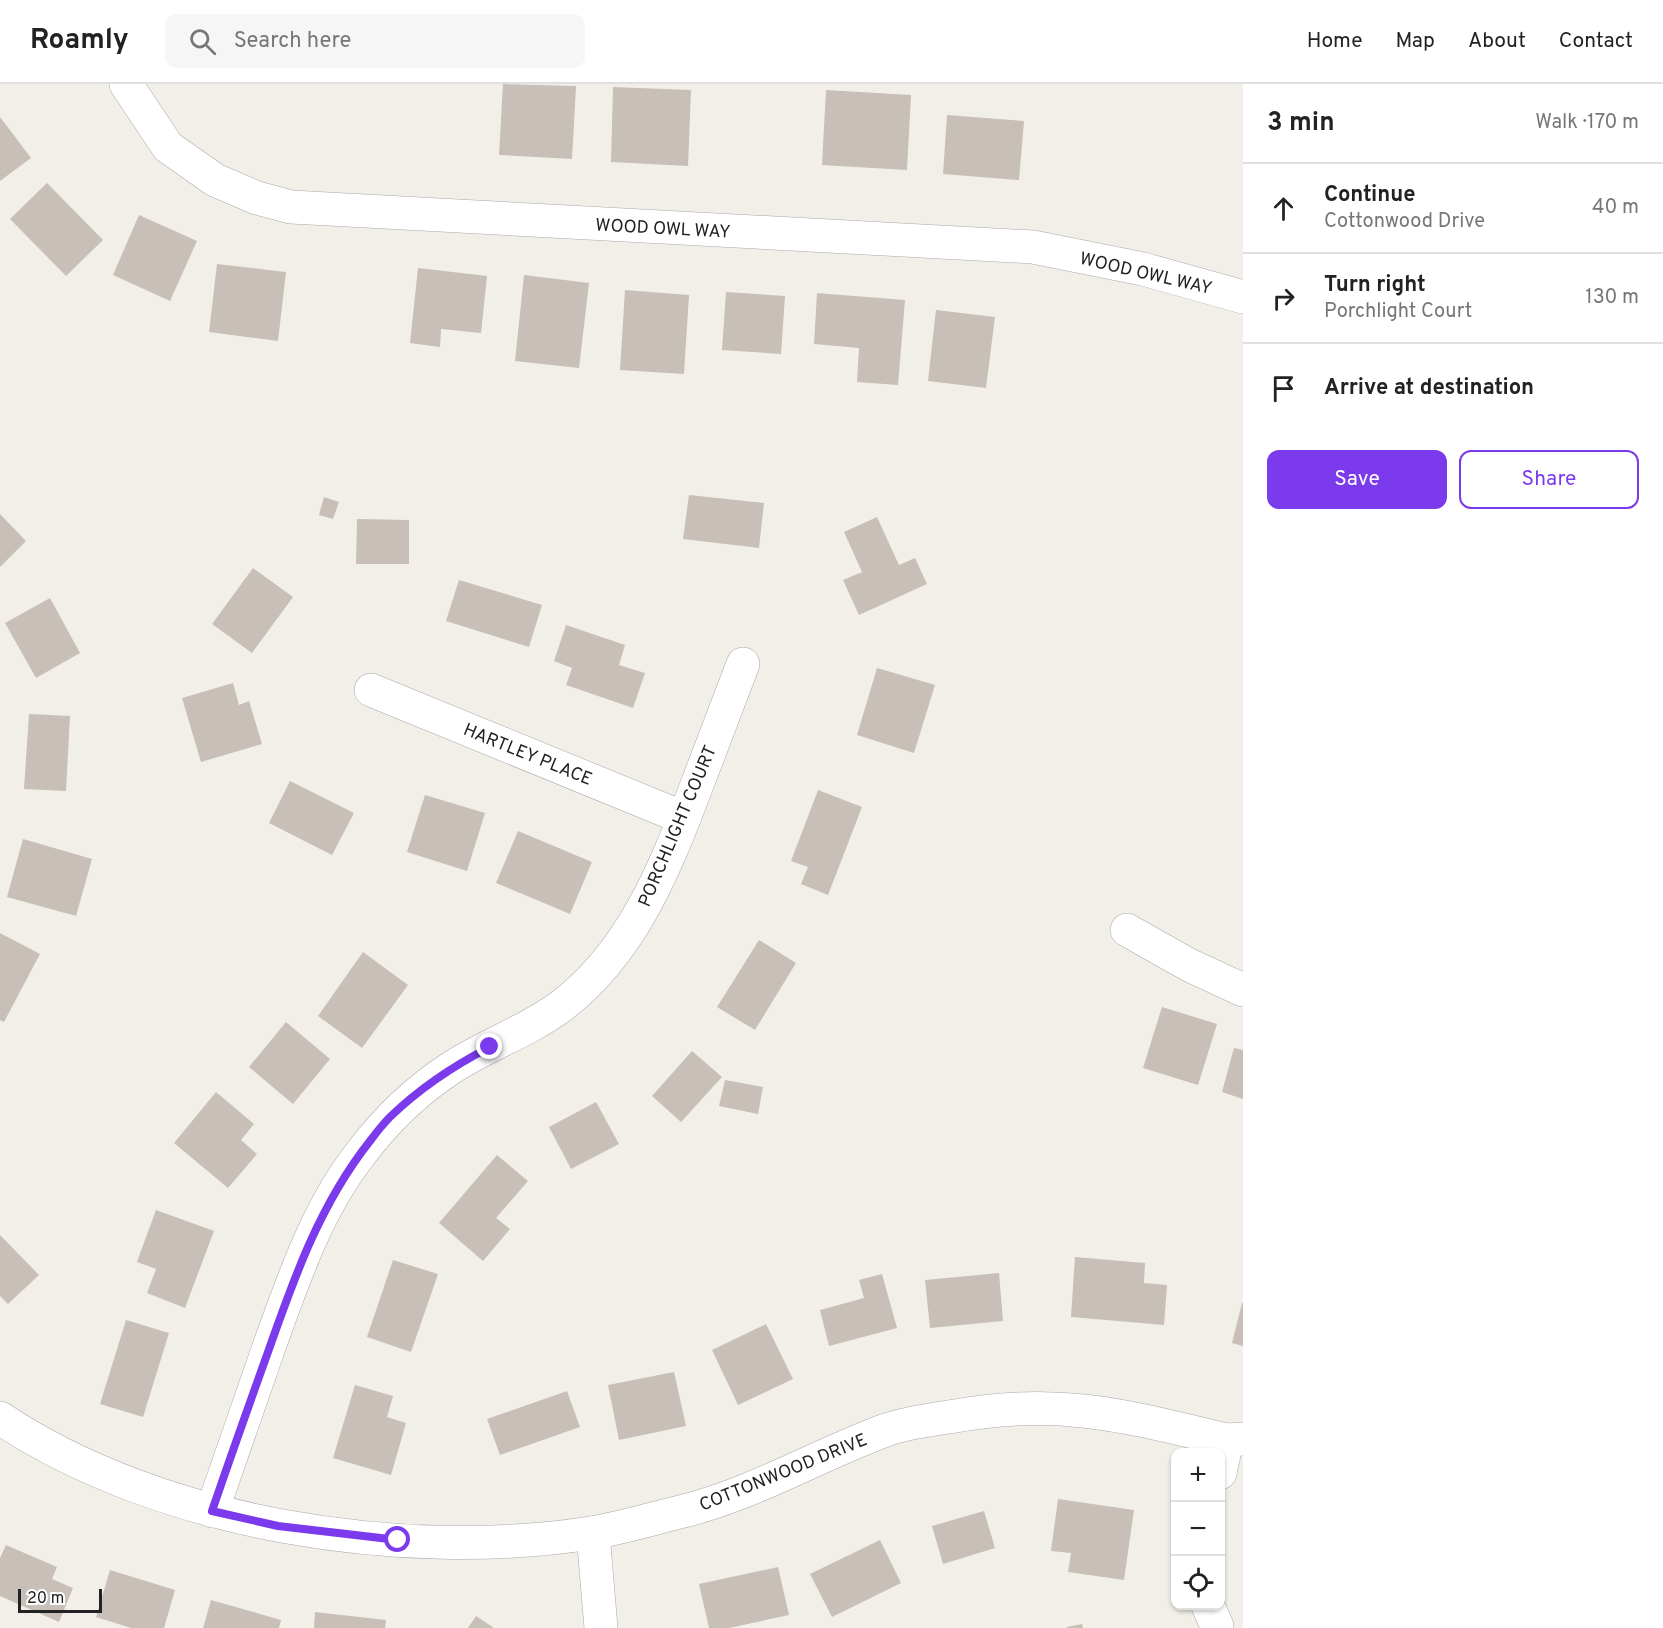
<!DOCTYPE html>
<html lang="en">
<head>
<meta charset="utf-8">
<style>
	body { margin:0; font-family:Overpass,sans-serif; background:#f6f6f6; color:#222 }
	.controls { position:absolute; right:18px; bottom:18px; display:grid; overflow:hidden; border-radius:12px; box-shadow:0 2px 4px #0004 }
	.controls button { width:54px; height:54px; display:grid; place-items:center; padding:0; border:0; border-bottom:2px solid #e0e0e0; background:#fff; color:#222; font:30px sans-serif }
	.scale { position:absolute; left:18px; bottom:15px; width:84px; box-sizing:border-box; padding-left:6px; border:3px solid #222; border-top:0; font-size:16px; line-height:21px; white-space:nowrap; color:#222; -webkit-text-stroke:4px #fff; paint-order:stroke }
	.stop { position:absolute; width:18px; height:18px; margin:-14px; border:4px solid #7c3aed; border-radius:50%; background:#fff }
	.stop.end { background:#7c3aed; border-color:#fff; box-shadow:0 2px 6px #0008 }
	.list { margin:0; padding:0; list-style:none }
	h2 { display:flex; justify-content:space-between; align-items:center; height:78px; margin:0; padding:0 24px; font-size:26px }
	h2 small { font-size:20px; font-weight:400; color:#767676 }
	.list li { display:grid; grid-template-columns:39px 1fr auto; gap:18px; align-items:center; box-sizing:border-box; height:90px; padding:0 24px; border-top:2px solid #e0e0e0 }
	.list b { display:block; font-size:22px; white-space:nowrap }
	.list p { margin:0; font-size:20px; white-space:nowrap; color:#767676 }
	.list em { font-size:20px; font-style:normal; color:#767676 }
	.actions { display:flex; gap:12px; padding:18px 24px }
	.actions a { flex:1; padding:14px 0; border:2px solid #7c3aed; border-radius:12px; text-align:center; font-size:21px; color:#7c3aed }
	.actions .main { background:#7c3aed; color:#fff }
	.icon { flex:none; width:33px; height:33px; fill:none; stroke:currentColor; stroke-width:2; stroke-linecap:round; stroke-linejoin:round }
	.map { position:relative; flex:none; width:1243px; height:1544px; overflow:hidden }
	header { display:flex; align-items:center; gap:36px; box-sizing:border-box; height:84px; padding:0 30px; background:#fff; border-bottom:2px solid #e0e0e0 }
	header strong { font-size:28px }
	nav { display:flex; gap:33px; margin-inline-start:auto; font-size:21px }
	.search { width:420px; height:54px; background:#f6f6f6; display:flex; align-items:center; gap:15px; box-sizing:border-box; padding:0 21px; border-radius:12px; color:#767676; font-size:22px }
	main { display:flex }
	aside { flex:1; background:#fff }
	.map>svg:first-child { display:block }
	.building { fill:#c7bfb8 }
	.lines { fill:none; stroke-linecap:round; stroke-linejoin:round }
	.minor-casing { stroke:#a9a9a9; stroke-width:34 }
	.minor { stroke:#fff; stroke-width:33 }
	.route { stroke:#7c3aed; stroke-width:8 }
	.labels { text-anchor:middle; stroke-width:6; stroke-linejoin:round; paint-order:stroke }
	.street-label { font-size:18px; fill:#222; stroke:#fff }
</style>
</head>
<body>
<header>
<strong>Roamly</strong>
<div class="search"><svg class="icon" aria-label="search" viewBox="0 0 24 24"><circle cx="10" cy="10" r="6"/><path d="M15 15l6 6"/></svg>Search here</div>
<nav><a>Home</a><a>Map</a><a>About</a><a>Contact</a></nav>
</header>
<main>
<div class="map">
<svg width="1243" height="1544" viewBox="0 0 1243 1544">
	<rect width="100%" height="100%" fill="#f2efe9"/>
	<!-- building -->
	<g class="building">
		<polygon points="503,0 576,2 572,75 499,71"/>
		<polygon points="613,3 691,6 688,82 611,78"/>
		<polygon points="826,6 911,11 907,86 822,81"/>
		<polygon points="947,31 1024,37 1019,96 943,90"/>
		<polygon points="0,33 31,74 0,97"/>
		<polygon points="47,99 103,156 66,192 10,135"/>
		<polygon points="139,131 197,157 170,217 113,191"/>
		<polygon points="217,180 286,188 278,257 209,248"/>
		<polygon points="418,184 487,192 481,249 441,245 440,263 410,259"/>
		<polygon points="524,191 589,199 579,284 515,277"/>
		<polygon points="625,206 689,211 684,290 620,286"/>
		<polygon points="726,208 785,212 781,270 722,266"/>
		<polygon points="817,209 905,216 898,301 857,298 859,264 814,260"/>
		<polygon points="936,226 995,233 986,304 928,297"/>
		<polygon points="689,411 764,419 759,464 683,455"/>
		<polygon points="324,413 339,418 333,435 319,431"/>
		<polygon points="0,430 26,457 0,483"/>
		<polygon points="877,433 899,481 915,474 927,500 859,531 843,496 862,488 844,448"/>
		<polygon points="357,435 409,436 409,480 356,480"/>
		<polygon points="253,484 293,513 252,569 212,540"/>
		<polygon points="459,496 542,521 529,563 446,537"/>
		<polygon points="50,514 80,569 36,594 5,539"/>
		<polygon points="566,541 625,561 619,581 645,589 633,624 566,601 572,584 554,577"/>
		<polygon points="877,584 935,601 914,669 857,651"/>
		<polygon points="233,599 239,621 249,617 262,660 201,678 182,614"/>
		<polygon points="29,630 70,632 66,707 24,705"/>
		<polygon points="290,697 354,729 332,771 269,739"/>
		<polygon points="818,706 862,723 828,811 801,800 808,783 791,777"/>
		<polygon points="425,711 485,729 467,787 407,768"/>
		<polygon points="518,747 592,778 570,830 496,799"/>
		<polygon points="23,755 92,775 76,832 7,813"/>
		<polygon points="0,849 40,870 4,938 0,936"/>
		<polygon points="759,856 796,879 755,946 717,923"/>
		<polygon points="363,868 408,901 362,964 318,932"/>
		<polygon points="1162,923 1217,940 1198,1001 1143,984"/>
		<polygon points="286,938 330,975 293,1020 249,983"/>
		<polygon points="1234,964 1243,966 1243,1015 1222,1008"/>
		<polygon points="692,967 722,993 681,1038 652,1012"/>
		<polygon points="725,996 763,1003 758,1030 719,1022"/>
		<polygon points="216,1008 254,1040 241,1056 257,1070 228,1104 174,1059"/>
		<polygon points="596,1018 619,1060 571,1085 549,1043"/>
		<polygon points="497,1071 528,1097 496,1134 510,1145 483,1177 439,1139"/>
		<polygon points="156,1126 214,1147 185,1224 147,1209 156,1185 137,1178"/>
		<polygon points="0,1151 39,1191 8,1220 0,1212"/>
		<polygon points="1075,1173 1145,1179 1144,1199 1167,1201 1164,1241 1071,1233"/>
		<polygon points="393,1176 438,1190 411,1268 367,1253"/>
		<polygon points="999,1189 1003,1237 930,1244 925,1196"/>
		<polygon points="882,1190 897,1244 829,1262 820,1226 864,1214 859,1196"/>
		<polygon points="1242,1219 1243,1219 1243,1262 1232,1259"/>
		<polygon points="126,1236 169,1249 143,1333 100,1320"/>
		<polygon points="766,1240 793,1295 738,1321 712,1266"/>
		<polygon points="674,1288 686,1342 619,1356 608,1301"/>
		<polygon points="355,1301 393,1312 387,1333 406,1339 391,1391 333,1374"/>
		<polygon points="567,1307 580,1343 500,1371 487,1335"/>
		<polygon points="1058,1415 1134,1426 1124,1496 1068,1488 1071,1469 1051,1467"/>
		<polygon points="984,1427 995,1464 943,1480 932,1442"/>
		<polygon points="880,1456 901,1499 832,1533 810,1490"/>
		<polygon points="6,1461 57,1483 52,1495 73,1504 59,1538 0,1512 0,1474"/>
		<polygon points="778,1483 789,1531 729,1544 709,1544 699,1500"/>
		<polygon points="110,1486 175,1506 164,1544 131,1544 96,1533"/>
		<polygon points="211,1516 281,1536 279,1544 203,1544"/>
		<polygon points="315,1528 386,1536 385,1544 314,1544"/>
		<polygon points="476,1532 494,1544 468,1544"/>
		<polygon points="1082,1540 1083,1544 1067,1544 1067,1543"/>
	</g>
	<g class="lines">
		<defs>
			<g id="minor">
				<polyline points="126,0 168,63 215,96 257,114 291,123 1033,163 1143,185 1243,213"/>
				<polyline points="371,606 684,734"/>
				<polyline points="1127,846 1189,881 1243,906"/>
				<path d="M0 1334C160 1441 403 1478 591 1449 622 1444 654 1434 684 1427 755 1409 818 1371 886 1346 906 1339 928 1336 949 1333 992 1325 1039 1322 1083 1327 1131 1332 1179 1345 1227 1356L1243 1355"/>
				<polyline points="1220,1389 1227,1356"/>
				<path d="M212 1427C231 1371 251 1316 270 1260 294 1194 317 1125 361 1069 386 1036 416 1007 451 984 486 961 526 948 560 923 631 870 664 787 695 706 711 664 727 622 743 580"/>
				<polyline points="593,1449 601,1544"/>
				<polyline points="1208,1522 1217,1542"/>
			</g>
		</defs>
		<!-- minor casing -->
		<use href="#minor" class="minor-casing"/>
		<!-- minor -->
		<use href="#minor" class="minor"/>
	</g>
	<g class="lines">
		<!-- route -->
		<path class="route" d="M398 1456 278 1442 212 1427C230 1374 249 1321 268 1268 294 1194 320 1120 370 1057 376 1049 383 1040 390 1033 420 1004 453 982 490 963"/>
	</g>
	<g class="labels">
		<!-- street labels -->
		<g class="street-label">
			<text transform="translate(663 144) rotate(3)" y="6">WOOD OWL WAY</text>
			<text transform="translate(1146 189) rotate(13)" y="6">WOOD OWL WAY</text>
			<text transform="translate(528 670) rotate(22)" y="6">HARTLEY PLACE</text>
			<text transform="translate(677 742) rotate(-67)" y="6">PORCHLIGHT COURT</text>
			<text transform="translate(783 1388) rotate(-22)" y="6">COTTONWOOD DRIVE</text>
		</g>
	</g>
</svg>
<div class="controls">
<button>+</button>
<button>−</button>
<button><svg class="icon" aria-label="locate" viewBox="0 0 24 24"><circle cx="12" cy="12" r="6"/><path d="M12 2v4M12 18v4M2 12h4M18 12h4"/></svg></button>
</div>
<div class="scale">20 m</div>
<div class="stop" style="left:398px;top:1456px"></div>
<div class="stop end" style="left:490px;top:963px"></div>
</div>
<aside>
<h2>3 min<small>Walk · 170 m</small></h2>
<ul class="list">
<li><svg class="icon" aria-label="ahead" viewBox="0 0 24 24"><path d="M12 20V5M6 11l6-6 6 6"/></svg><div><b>Continue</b><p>Cottonwood Drive</p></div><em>40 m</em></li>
<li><svg class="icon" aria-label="right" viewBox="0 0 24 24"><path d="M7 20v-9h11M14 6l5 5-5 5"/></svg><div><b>Turn right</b><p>Porchlight Court</p></div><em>130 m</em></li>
<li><svg class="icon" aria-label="arrive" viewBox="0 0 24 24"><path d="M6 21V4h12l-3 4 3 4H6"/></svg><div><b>Arrive at destination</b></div></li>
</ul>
<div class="actions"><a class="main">Save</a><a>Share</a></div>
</aside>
</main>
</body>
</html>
